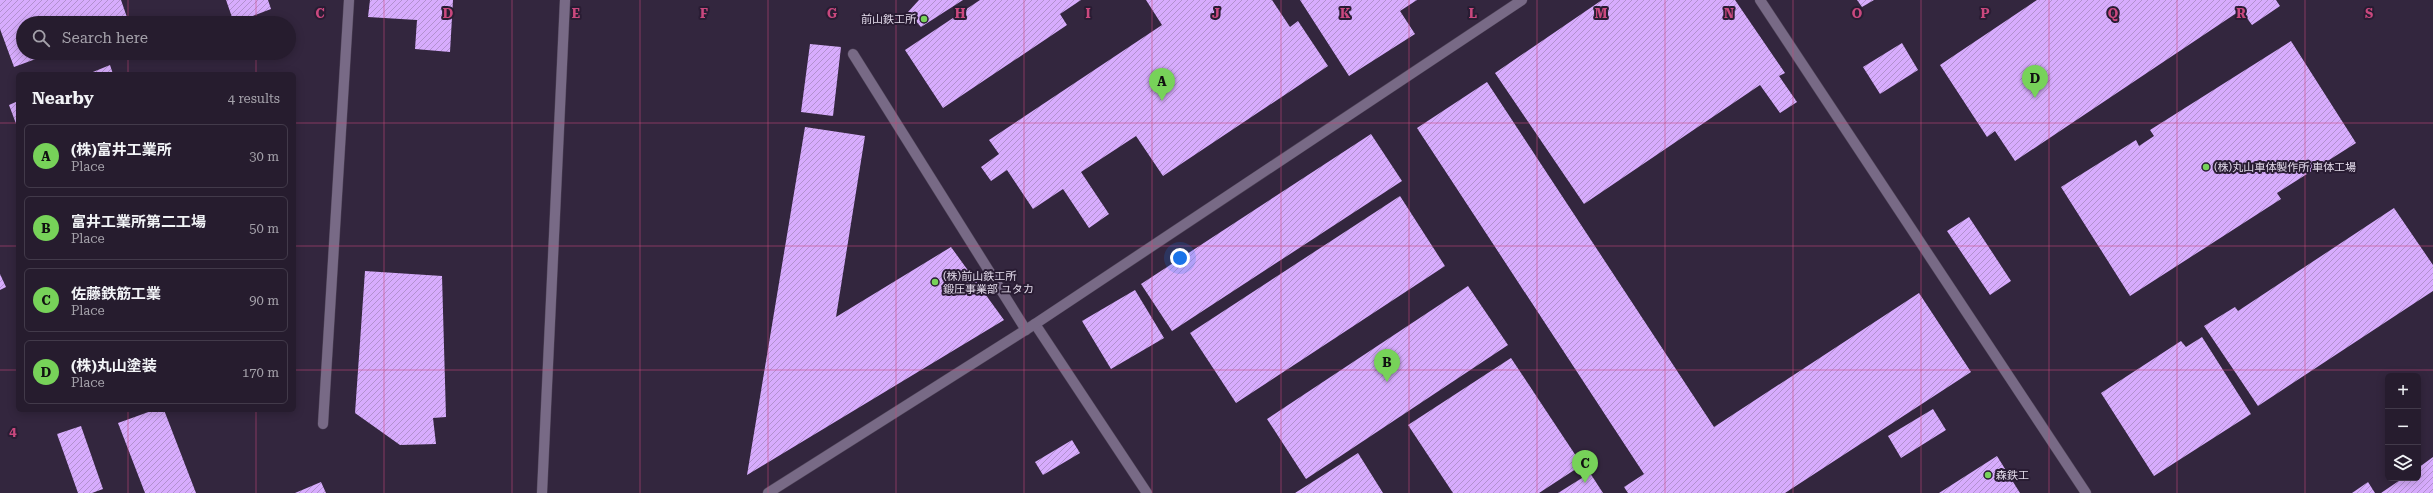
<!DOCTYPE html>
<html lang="en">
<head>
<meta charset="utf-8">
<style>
	body { margin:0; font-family:"Roboto Serif","Noto Sans JP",serif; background:#32293a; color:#f1f3f6 }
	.controls { position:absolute; right:12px; bottom:12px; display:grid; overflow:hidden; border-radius:6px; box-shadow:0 2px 10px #0003 }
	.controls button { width:36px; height:36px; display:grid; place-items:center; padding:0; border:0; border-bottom:1px solid #423a4a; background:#261c2e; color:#f1f3f6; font:20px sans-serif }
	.you { position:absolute; left:1180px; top:258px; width:14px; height:14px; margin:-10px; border:3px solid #fff; border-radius:50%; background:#1a73e8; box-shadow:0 0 0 6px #1a73e833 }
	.badge { display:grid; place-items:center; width:26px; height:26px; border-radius:50%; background:#77d259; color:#111; font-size:13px; font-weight:700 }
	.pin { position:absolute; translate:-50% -33px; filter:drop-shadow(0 1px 2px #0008) }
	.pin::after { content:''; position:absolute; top:21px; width:14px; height:12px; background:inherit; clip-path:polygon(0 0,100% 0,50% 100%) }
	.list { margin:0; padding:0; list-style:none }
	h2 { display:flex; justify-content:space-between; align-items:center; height:52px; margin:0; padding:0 16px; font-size:17px }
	h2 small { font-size:13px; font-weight:400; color:#a4a1aa }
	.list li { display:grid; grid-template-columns:26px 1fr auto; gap:12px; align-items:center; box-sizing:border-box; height:64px; margin:0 8px 8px; padding:0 8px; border:1px solid #423a4a; border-radius:6px }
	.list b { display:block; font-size:15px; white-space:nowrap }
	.list p { margin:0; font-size:13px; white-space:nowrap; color:#a4a1aa }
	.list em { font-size:13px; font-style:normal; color:#a4a1aa }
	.icon { flex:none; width:22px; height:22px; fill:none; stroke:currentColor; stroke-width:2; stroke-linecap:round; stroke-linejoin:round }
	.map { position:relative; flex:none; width:2433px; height:493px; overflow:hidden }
	.search { position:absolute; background:#261c2e; box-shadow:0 2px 10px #0003; left:16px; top:16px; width:280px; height:44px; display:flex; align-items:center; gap:10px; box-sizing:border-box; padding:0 14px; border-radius:22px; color:#a4a1aa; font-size:15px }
	.panel { position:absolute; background:#261c2e; box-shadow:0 2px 10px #0003; left:16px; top:72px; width:280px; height:340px; border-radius:6px }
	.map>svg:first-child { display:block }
	.building { fill:url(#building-hatch) }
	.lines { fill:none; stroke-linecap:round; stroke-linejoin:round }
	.minor-casing { stroke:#4e4357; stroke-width:11 }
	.minor { stroke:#786a86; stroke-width:10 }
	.grid { fill:none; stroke:#ca487e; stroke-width:1; stroke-opacity:0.55 }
	.poi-dot { fill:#77d259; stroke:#291c33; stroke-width:1.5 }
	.labels { text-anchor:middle; stroke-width:4; stroke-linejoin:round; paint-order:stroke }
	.poi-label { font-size:11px; fill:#e1d9e9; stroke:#291c33; text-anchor:start }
	.grid-label { font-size:13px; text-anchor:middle; font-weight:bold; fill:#ca487e; stroke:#291c33; stroke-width:4; stroke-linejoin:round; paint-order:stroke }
</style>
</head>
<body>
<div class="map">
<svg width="2433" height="493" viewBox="0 0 2433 493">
	<defs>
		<pattern id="building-hatch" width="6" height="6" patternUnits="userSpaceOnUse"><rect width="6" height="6" fill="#d7acfd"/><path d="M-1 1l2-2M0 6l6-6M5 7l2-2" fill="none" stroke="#b291cf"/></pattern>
	</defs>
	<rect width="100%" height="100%" fill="#33263e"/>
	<!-- building -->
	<g class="building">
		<polygon points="0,0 121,0 129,23 23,23 23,53 52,53 14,67 0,29"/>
		<polygon points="226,0 268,0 271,9 234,23"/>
		<polygon points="370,0 453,0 450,52 415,49 417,20 368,17"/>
		<polygon points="919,0 963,0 921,27 908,12"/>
		<polygon points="980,0 1081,0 1060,14 1067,25 943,108 905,50"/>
		<polygon points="1146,0 1272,0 1290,27 1298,21 1328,66 1163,176 1136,136 1081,172 1109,214 1089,228 1063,189 1033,209 1007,170 991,181 981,167 999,154 989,140 1162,25"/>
		<polygon points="1300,0 1417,0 1400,11 1415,34 1349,76"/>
		<polygon points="1602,0 1735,0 1785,73 1779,76 1797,102 1780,113 1760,85 1584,204 1495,73"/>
		<polygon points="1857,0 1874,0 1862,7"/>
		<polygon points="2037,0 2276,0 2280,6 2252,25 2241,10 2015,161 1995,131 1987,137 1940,65"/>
		<polygon points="2291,41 2356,143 2277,193 2281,199 2130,296 2061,187 2136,140 2139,146 2154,136 2150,130"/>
		<polygon points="1902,43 1918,70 1880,94 1863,67"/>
		<polygon points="810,44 841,47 833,116 801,112"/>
		<polygon points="110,65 113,74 88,74"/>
		<polygon points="1487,82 1714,427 1919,293 1971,372 1785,493 1628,493 1624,487 1644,474 1417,128"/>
		<polygon points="18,101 18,129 9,105"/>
		<polygon points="805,127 865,136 836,317 951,247 1004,320 747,475"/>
		<polygon points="1371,134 1402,181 1172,331 1141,284"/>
		<polygon points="1400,196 1445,266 1236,403 1190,333"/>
		<polygon points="2394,208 2433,265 2433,291 2258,406 2204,326 2235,307 2238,311"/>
		<polygon points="1969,217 2011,281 1990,295 1947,231"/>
		<polygon points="365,271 442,276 446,417 433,418 436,444 400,445 355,413"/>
		<polygon points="0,274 6,287 0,290"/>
		<polygon points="1468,286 1508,345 1306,479 1267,419"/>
		<polygon points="1135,290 1164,338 1111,369 1082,321"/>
		<polygon points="2202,337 2251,414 2154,476 2101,393 2181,341 2186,347"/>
		<polygon points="1511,358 1582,465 1539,493 1453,493 1408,425"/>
		<polygon points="1933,409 1946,430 1901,458 1888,436"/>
		<polygon points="154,410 164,410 196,493 145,493 118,423"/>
		<polygon points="81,426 103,489 92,493 78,493 57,434"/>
		<polygon points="1072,440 1080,453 1043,475 1035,462"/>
		<polygon points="1358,453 1383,493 1295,493"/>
		<polygon points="1997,456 2020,493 1939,493"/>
		<polygon points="2433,457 2433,493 2381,493 2403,478 2418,478 2418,468"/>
		<polygon points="1590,473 1603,493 1558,493"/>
		<polygon points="321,482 326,493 295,493"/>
		<polygon points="2368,482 2375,493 2352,493"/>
	</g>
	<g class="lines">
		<defs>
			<g id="minor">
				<polyline points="1760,0 2086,493"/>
				<polyline points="853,54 1026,330"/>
				<polyline points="1035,324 1147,493"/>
				<polyline points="323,424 349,0"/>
				<polyline points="542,493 565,0"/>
				<polyline points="768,493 1035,324 1522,0"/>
			</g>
		</defs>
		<!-- minor casing -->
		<use href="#minor" class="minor-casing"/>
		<!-- minor -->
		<use href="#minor" class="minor"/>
	</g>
	<!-- grid -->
	<path class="grid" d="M128 0V23M256 0V23M384 0V493M512 0V493M640 0V493M768 0V493M896 0V493M1024 0V493M1152 0V493M1281 0V493M1409 0V493M1537 0V493M1665 0V493M1793 0V493M1921 0V493M2049 0V493M2177 0V493M2305 0V493M128 53V74M256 53V74M0 123H18M294 123H2433M0 246H18M294 246H2433M0 370H18M294 370H2433M128 410V493M256 410V493"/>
	<!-- markers -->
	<g class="poi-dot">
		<circle cx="924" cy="19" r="4"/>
		<circle cx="2206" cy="167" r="4"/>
		<circle cx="935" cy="282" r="4"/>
		<circle cx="1988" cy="475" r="4"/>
	</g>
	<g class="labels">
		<!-- poi labels -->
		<g class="poi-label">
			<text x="916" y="23" text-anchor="end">前山鉄工所</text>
			<text x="2214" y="171">(株)丸山車体製作所 車体工場</text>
			<text x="943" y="280">(株)前山鉄工所<tspan x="943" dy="13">鍛圧事業部 ユタカ</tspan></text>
			<text x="1996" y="479">森鉄工</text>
		</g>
	</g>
	<g class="grid-label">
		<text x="320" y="18">C</text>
		<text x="448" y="18">D</text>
		<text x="576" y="18">E</text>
		<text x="704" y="18">F</text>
		<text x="832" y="18">G</text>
		<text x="960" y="18">H</text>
		<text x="1088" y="18">I</text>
		<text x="1216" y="18">J</text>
		<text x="1345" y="18">K</text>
		<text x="1473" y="18">L</text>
		<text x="1601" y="18">M</text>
		<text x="1729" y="18">N</text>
		<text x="1857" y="18">O</text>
		<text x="1985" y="18">P</text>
		<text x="2113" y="18">Q</text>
		<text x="2241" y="18">R</text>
		<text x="2369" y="18">S</text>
		<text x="13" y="436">4</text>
	</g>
</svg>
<div class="controls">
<button>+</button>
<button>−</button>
<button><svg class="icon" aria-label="layers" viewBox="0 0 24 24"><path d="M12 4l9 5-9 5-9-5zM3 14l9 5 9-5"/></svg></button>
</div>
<div class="you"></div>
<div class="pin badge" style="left:1162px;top:101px">A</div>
<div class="pin badge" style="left:1387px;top:382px">B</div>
<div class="pin badge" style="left:1585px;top:483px">C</div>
<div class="pin badge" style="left:2035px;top:98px">D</div>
<div class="search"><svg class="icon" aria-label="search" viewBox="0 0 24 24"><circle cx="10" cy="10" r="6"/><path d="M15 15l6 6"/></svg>Search here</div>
<section class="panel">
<h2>Nearby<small>4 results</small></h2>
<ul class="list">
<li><span class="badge">A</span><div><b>(株)富井工業所</b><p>Place</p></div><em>30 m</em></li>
<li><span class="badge">B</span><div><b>富井工業所第二工場</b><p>Place</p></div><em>50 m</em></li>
<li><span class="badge">C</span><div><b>佐藤鉄筋工業</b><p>Place</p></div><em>90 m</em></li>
<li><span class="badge">D</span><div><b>(株)丸山塗装</b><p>Place</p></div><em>170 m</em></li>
</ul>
</section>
</div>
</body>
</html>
